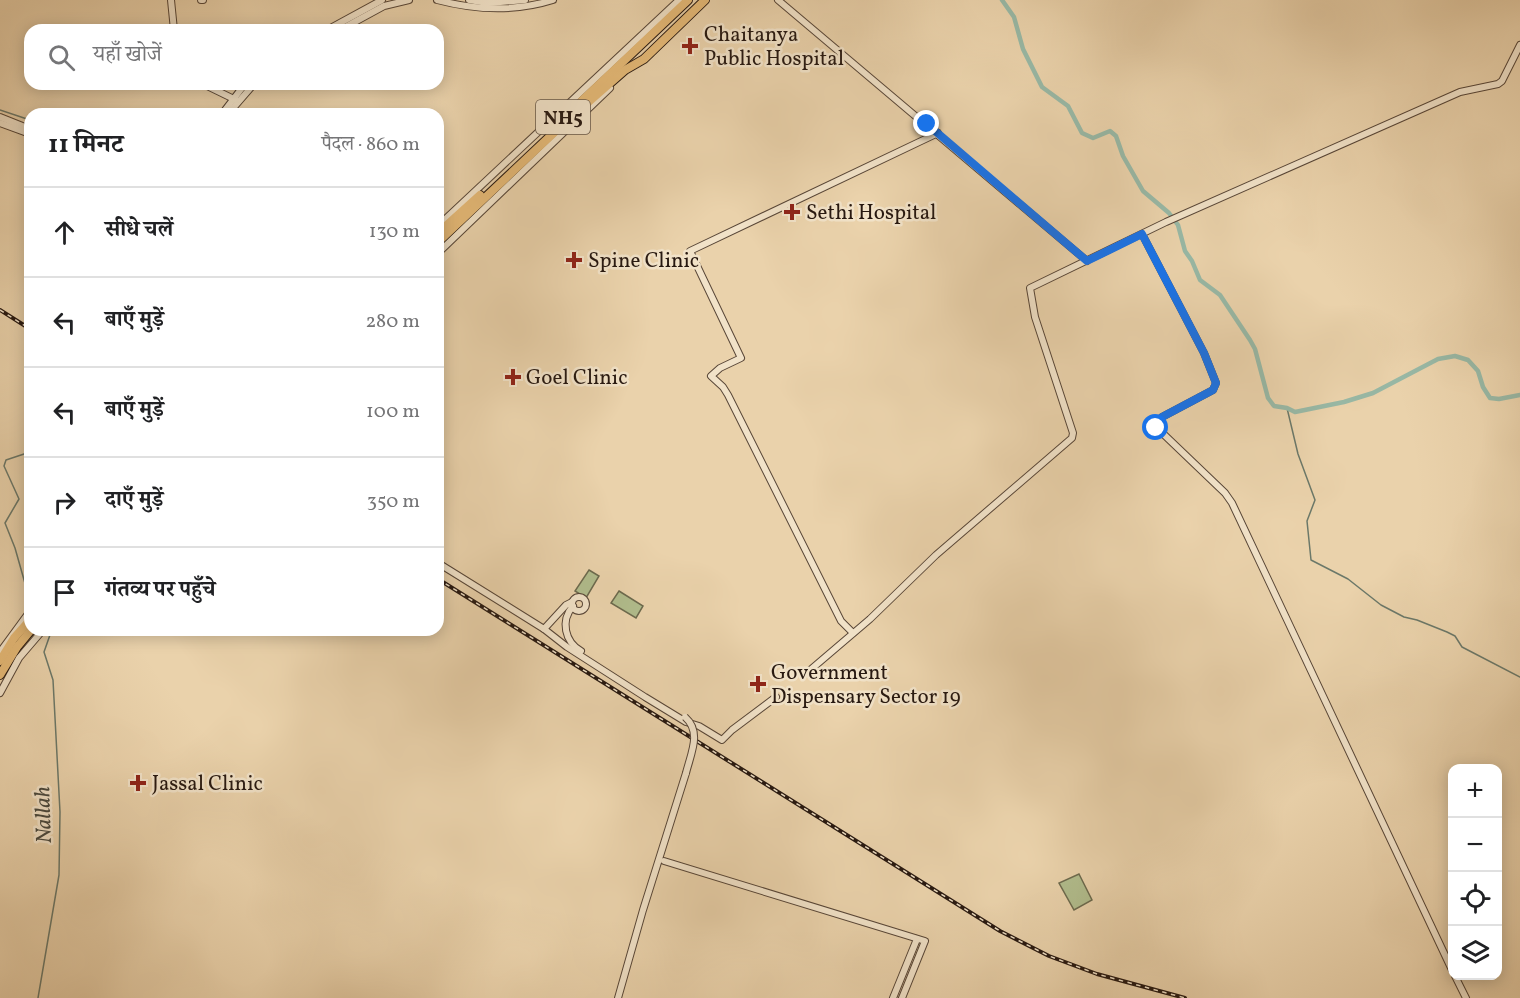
<!DOCTYPE html>
<html lang="hi">
<head>
<meta charset="utf-8">
<style>
	body { margin:0; font-family:Vollkorn,"Noto Serif Devanagari",serif; background:#f2f2f2; color:#202124 }
	.controls { position:absolute; right:18px; bottom:18px; display:grid; overflow:hidden; border-radius:12px; box-shadow:0 3px 15px #0003 }
	.controls button { width:54px; height:54px; display:grid; place-items:center; padding:0; border:0; border-bottom:2px solid #e0e0e0; background:#fff; color:#202124; font:30px sans-serif }
	.stop { position:absolute; width:18px; height:18px; margin:-14px; border:4px solid #1a73e8; border-radius:50%; background:#fff }
	.stop.end { background:#1a73e8; border-color:#fff; box-shadow:0 2px 6px #0008 }
	.list { margin:0; padding:0; list-style:none }
	h2 { display:flex; justify-content:space-between; align-items:center; height:78px; margin:0; padding:0 24px; font-size:26px }
	h2 small { font-size:20px; font-weight:400; color:#757577 }
	.list li { display:grid; grid-template-columns:39px 1fr auto; gap:18px; align-items:center; box-sizing:border-box; height:90px; padding:0 24px; border-top:2px solid #e0e0e0 }
	.list b { display:block; font-size:22px; white-space:nowrap }
	.list em { font-size:20px; font-style:normal; color:#757577 }
	.icon { flex:none; width:33px; height:33px; fill:none; stroke:currentColor; stroke-width:2; stroke-linecap:round; stroke-linejoin:round }
	.map { position:relative; flex:none; width:1520px; height:998px; overflow:hidden }
	.search { position:absolute; background:#fff; box-shadow:0 3px 15px #0003; left:24px; top:24px; width:420px; height:66px; display:flex; align-items:center; gap:15px; box-sizing:border-box; padding:0 21px; border-radius:18px; color:#757577; font-size:22px }
	.panel { position:absolute; background:#fff; box-shadow:0 3px 15px #0003; left:24px; top:108px; width:420px; height:528px; border-radius:18px }
	.map>svg:first-child { display:block }
	.green { fill:#b1bd8d; stroke:#6c6a4e; stroke-width:1.5 }
	.lines { fill:none; stroke-linecap:round; stroke-linejoin:round }
	.stream { stroke:#6b7869; stroke-width:1.5 }
	.canal { stroke:#98b8a5; stroke-width:4.5 }
	.minor-casing { stroke:#584637; stroke-width:8 }
	.highway-casing { stroke:#271810; stroke-width:10 }
	.minor { stroke:#f1e2c8; stroke-width:6 }
	.highway { stroke:#e5b976; stroke-width:8 }
	.rail-casing { stroke:#271810; stroke-width:4 }
	.rail { stroke:#f1e2c8; stroke-width:1.5; stroke-dasharray:4.5; stroke-linecap:butt }
	.minor-bridge-casing { stroke:#584637; stroke-width:8; stroke-linecap:butt }
	.minor-bridge { stroke:#f1e2c8; stroke-width:6 }
	.route { stroke:#1a73e8; stroke-width:8 }
	.poi-dot { fill:#8f2418; stroke:#f1e2c8; stroke-width:2 }
	.labels { text-anchor:middle; stroke-width:5; stroke-linejoin:round; paint-order:stroke }
	.shield { fill:#f1e2c8; stroke:#645547; stroke-width:1.5 }
	.shield-label { font-size:20px; font-weight:bold; fill:#271810 }
	.poi-label { font-size:21px; fill:#271810; stroke:#f1e2c8; text-anchor:start }
	.water-label { font-size:22px; font-style:italic; fill:#49483d; stroke:#f1e2c8 }
</style>
</head>
<body>
<div class="map">
<svg width="1520" height="998" viewBox="0 0 1520 998">
	<rect width="100%" height="100%" fill="#ead2ab"/>
	<filter id="stains"><feTurbulence type="fractalNoise" baseFrequency=".00333" numOctaves="4"/><feColorMatrix values="0 0 0 0 .2 0 0 0 0 .09 0 0 0 0 .02 0 0 0 .5 -.17"/></filter>
	<radialGradient id="worn" r=".72"><stop offset=".6" stop-color="#630" stop-opacity="0"/><stop offset="1" stop-color="#630" stop-opacity=".3"/></radialGradient>
	<!-- green -->
	<g class="green">
		<polygon points="589,570 599,576 586,598 575,591"/>
		<polygon points="619,591 643,606 636,618 611,603"/>
		<polygon points="1079,874 1092,900 1074,910 1059,883"/>
	</g>
	<g class="lines">
		<!-- stream -->
		<g class="stream">
			<polyline points="0,110 30,120"/>
			<polyline points="1287,408 1298,454 1315,500 1307,521 1311,560 1348,579 1381,605 1404,617 1417,620 1447,632 1455,636 1462,647 1520,677"/>
			<polyline points="30,452 6,460 4,466 19,499 5,523 15,548 30,601"/>
			<polyline points="38,998 59,875 60,812 53,680 44,652 51,632"/>
		</g>
		<!-- canal -->
		<polyline class="canal" points="1002,0 1014,17 1023,49 1042,87 1068,106 1082,133 1093,138 1110,131 1116,136 1123,156 1143,191 1169,213 1178,225 1185,251 1192,261 1200,280 1220,295 1250,340 1255,349 1268,398 1274,406 1287,408 1295,412 1344,402 1373,393 1438,359 1455,356 1468,360 1478,371 1483,387 1490,398 1499,399 1520,395"/>
		<defs>
			<g id="minor">
				<polyline points="171,0 174,30"/>
				<polyline points="201,0 203,0"/>
				<path d="M437 0C475 10 515 12 553 0"/>
				<polyline points="469,0 488,3 525,0"/>
				<polyline points="778,0 1087,261"/>
				<polyline points="327,30 382,0"/>
				<polyline points="340,30 384,6 409,0"/>
				<polyline points="203,84 238,101"/>
				<polyline points="222,114 245,84"/>
				<polyline points="228,114 254,84"/>
				<polyline points="0,117 30,129"/>
				<polyline points="0,123 30,134"/>
				<polyline points="438,226 679,0"/>
				<polyline points="1142,234 1204,353 1216,383 1213,390 1162,417 1155,426 1225,493 1232,503 1452,970"/>
				<polyline points="438,253 610,88"/>
				<polyline points="438,563 544,629 566,605 572,602"/>
				<circle cx="579" cy="604" r="7"/>
				<path d="M573 606C560 621 565 642 581 651"/>
				<polyline points="544,629 567,647 645,697 686,722 699,726 722,740 732,730 776,697"/>
				<polyline points="853,633 841,621 728,395 723,387 711,376 720,368 741,358 690,251 938,133"/>
				<polyline points="0,652 30,611"/>
				<polyline points="809,671 870,619 936,555 1072,438 1073,433 1035,317 1030,288 1166,222 1460,92 1498,84 1502,81 1520,45"/>
				<polyline points="0,693 19,658 43,630"/>
				<polyline points="664,861 925,941 902,998"/>
				<polyline points="1455,976 1466,998"/>
				<polyline points="618,998 643,910 686,773"/>
				<polyline points="893,998 917,939"/>
			</g>
			<g id="highway">
				<polyline points="573,109 688,0"/>
				<polyline points="438,233 480,195"/>
				<polyline points="438,242 559,128 625,70 644,59 705,0"/>
				<polyline points="0,661 14,638 30,620"/>
				<polyline points="0,675 17,647 31,630"/>
			</g>
		</defs>
		<!-- minor casing -->
		<use href="#minor" class="minor-casing"/>
		<!-- highway casing -->
		<use href="#highway" class="highway-casing"/>
		<!-- minor -->
		<use href="#minor" class="minor"/>
		<!-- highway -->
		<use href="#highway" class="highway"/>
		<defs>
			<g id="rail">
				<polyline points="0,310 30,329"/>
				<polyline points="438,579 1000,931 1049,956 1097,974 1185,998"/>
			</g>
		</defs>
		<!-- rail casing -->
		<use href="#rail" class="rail-casing"/>
		<!-- rail -->
		<use href="#rail" class="rail"/>
		<defs>
			<path id="minor-bridge" d="M685 717C702 732 691 753 686 773"/>
		</defs>
		<!-- minor-bridge casing -->
		<use href="#minor-bridge" class="minor-bridge-casing"/>
		<!-- minor-bridge -->
		<use href="#minor-bridge" class="minor-bridge"/>
	</g>
	<g class="lines">
		<!-- route -->
		<polyline class="route" points="927,124 1087,261 1142,234 1204,353 1216,383 1213,390 1162,417 1156,422 1156,428"/>
	</g>
	<!-- markers -->
	<g class="poi-dot">
		<path d="M687 37h6v6h6v6h-6v6h-6v-6h-6v-6h6z"/>
		<path d="M789 203h6v6h6v6h-6v6h-6v-6h-6v-6h6z"/>
		<path d="M571 251h6v6h6v6h-6v6h-6v-6h-6v-6h6z"/>
		<path d="M510 368h6v6h6v6h-6v6h-6v-6h-6v-6h6z"/>
		<path d="M755 675h6v6h6v6h-6v6h-6v-6h-6v-6h6z"/>
		<path d="M135 774h6v6h6v6h-6v6h-6v-6h-6v-6h6z"/>
	</g>
	<g class="labels">
		<!-- shield labels -->
		<rect class="shield" x="536" y="100" width="54" height="34" rx="4.5"/>
		<g class="shield-label">
			<text x="563" y="124">NH5</text>
		</g>
		<!-- poi labels -->
		<g class="poi-label">
			<text x="704" y="41">Chaitanya<tspan x="704" dy="24">Public Hospital</tspan></text>
			<text x="806" y="219">Sethi Hospital</text>
			<text x="588" y="267">Spine Clinic</text>
			<text x="526" y="384">Goel Clinic</text>
			<text x="771" y="679">Government<tspan x="771" dy="24">Dispensary Sector 19</tspan></text>
			<text x="152" y="790">Jassal Clinic</text>
		</g>
		<!-- water labels -->
		<g class="water-label">
			<text transform="translate(42 815) rotate(-92)" y="8">Nallah</text>
		</g>
	</g>
	<rect width="100%" height="100%" filter="url(#stains)"/>
	<rect width="100%" height="100%" fill="url(#worn)"/>
</svg>
<div class="controls">
<button>+</button>
<button>−</button>
<button><svg class="icon" aria-label="locate" viewBox="0 0 24 24"><circle cx="12" cy="12" r="6"/><path d="M12 2v4M12 18v4M2 12h4M18 12h4"/></svg></button>
<button><svg class="icon" aria-label="layers" viewBox="0 0 24 24"><path d="M12 4l9 5-9 5-9-5zM3 14l9 5 9-5"/></svg></button>
</div>
<div class="stop" style="left:1156px;top:428px"></div>
<div class="stop end" style="left:927px;top:124px"></div>
<div class="search"><svg class="icon" aria-label="search" viewBox="0 0 24 24"><circle cx="10" cy="10" r="6"/><path d="M15 15l6 6"/></svg>यहाँ खोजें</div>
<section class="panel">
<h2>11 मिनट<small>पैदल · 860 m</small></h2>
<ul class="list">
<li><svg class="icon" aria-label="ahead" viewBox="0 0 24 24"><path d="M12 20V5M6 11l6-6 6 6"/></svg><div><b>सीधे चलें</b></div><em>130 m</em></li>
<li><svg class="icon" aria-label="left" viewBox="0 0 24 24"><path d="M17 20v-9H6M10 6l-5 5 5 5"/></svg><div><b>बाएँ मुड़ें</b></div><em>280 m</em></li>
<li><svg class="icon" aria-label="left" viewBox="0 0 24 24"><path d="M17 20v-9H6M10 6l-5 5 5 5"/></svg><div><b>बाएँ मुड़ें</b></div><em>100 m</em></li>
<li><svg class="icon" aria-label="right" viewBox="0 0 24 24"><path d="M7 20v-9h11M14 6l5 5-5 5"/></svg><div><b>दाएँ मुड़ें</b></div><em>350 m</em></li>
<li><svg class="icon" aria-label="arrive" viewBox="0 0 24 24"><path d="M6 21V4h12l-3 4 3 4H6"/></svg><div><b>गंतव्य पर पहुँचे</b></div></li>
</ul>
</section>
</div>
</body>
</html>
